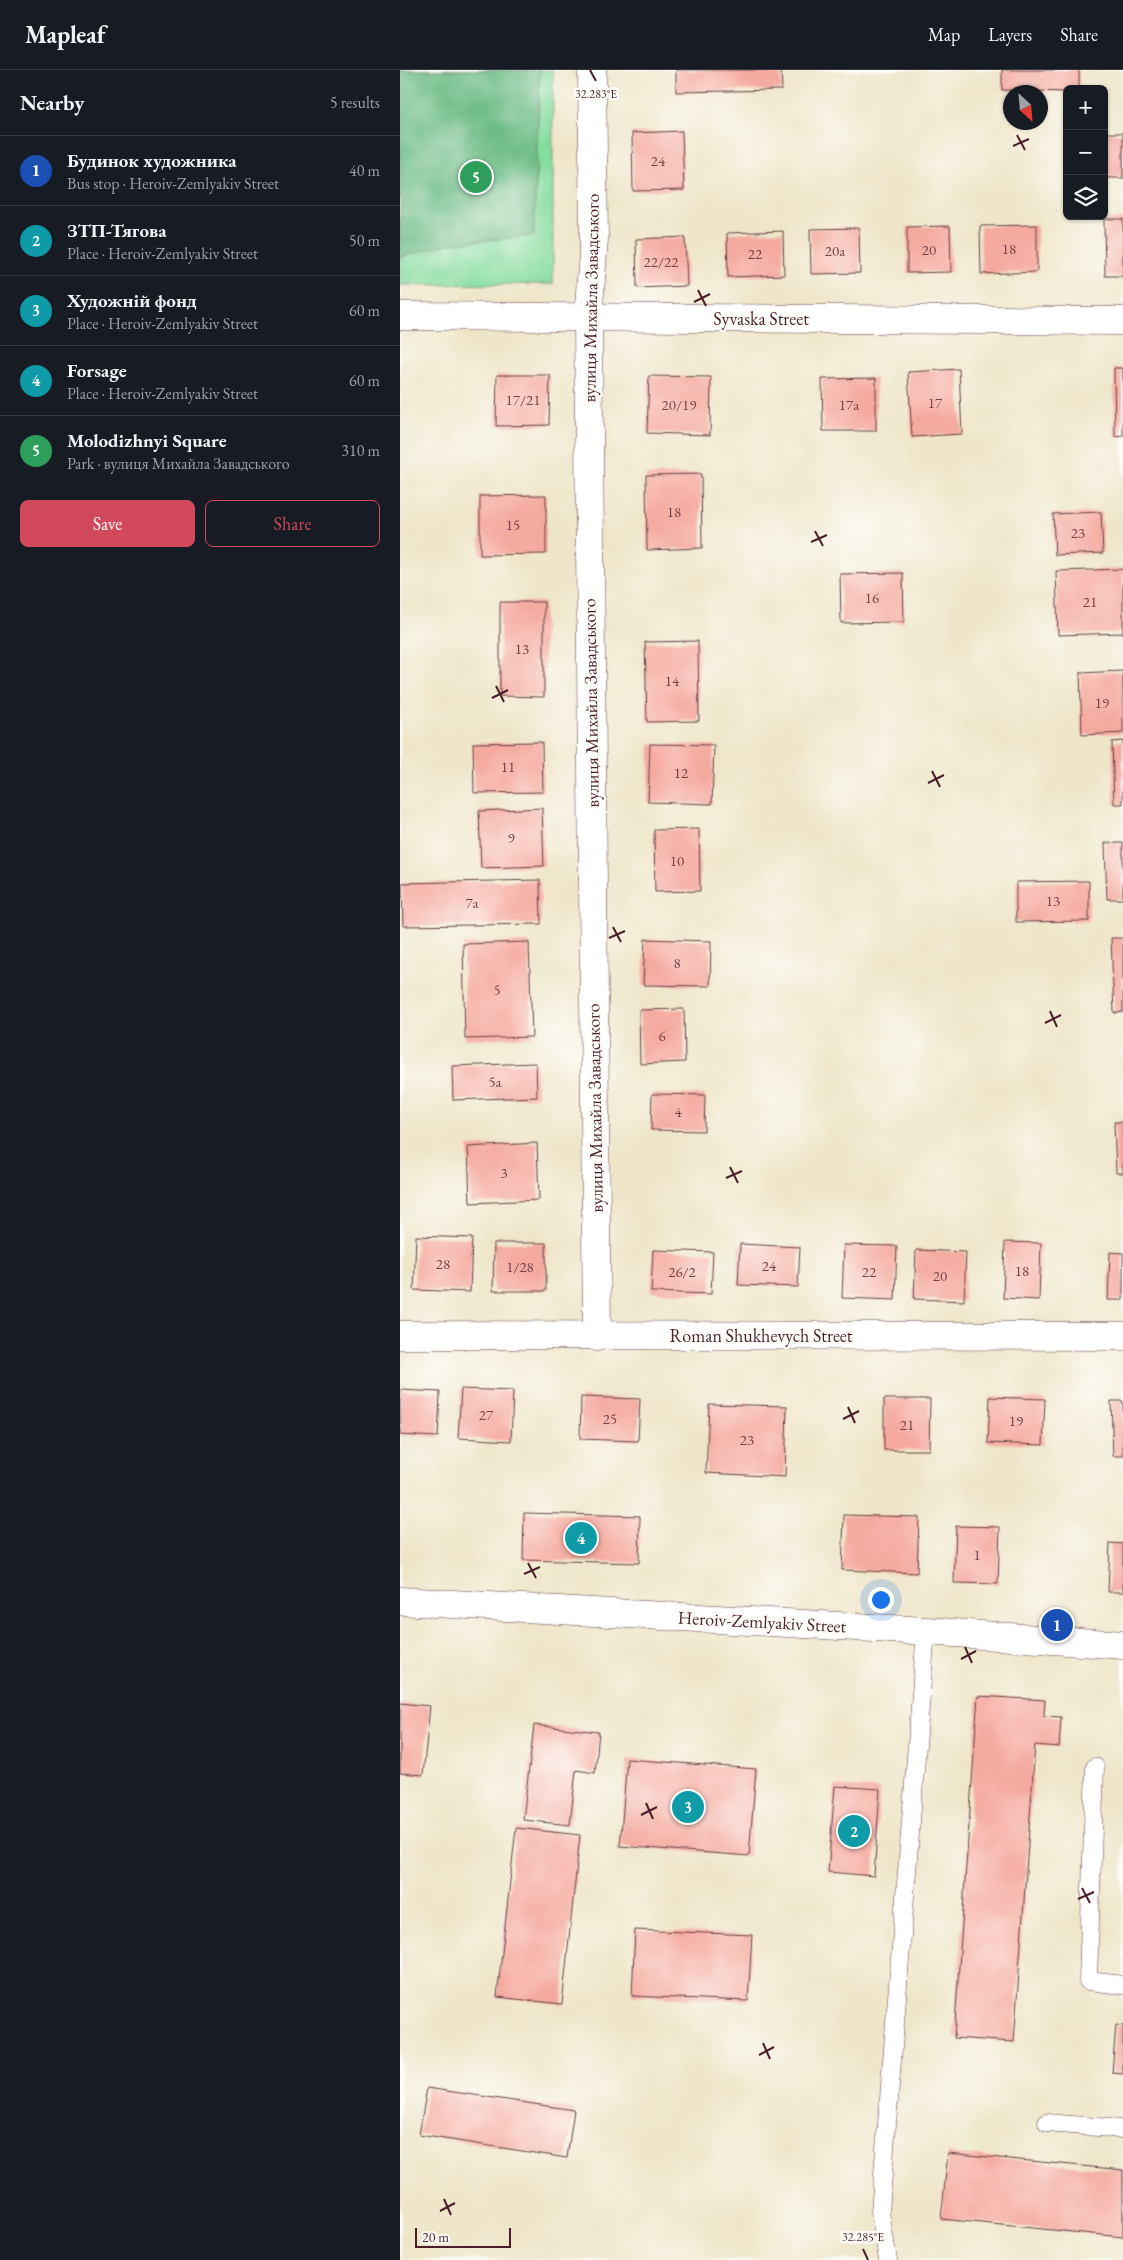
<!DOCTYPE html>
<html lang="en">
<head>
<meta charset="utf-8">
<style>
	body { margin:0; font-family:"EB Garamond",serif; background:#20242c; color:#f1f3f6 }
	.controls { position:absolute; right:15px; top:15px; display:grid; overflow:hidden; border-radius:8px; box-shadow:0 1px 4px #0004 }
	.controls button { width:45px; height:45px; display:grid; place-items:center; padding:0; border:0; border-bottom:1px solid #363941; background:#171b24; color:#f1f3f6; font:25px sans-serif }
	.compass { position:absolute; left:603px; top:15px; width:45px; height:45px; border-radius:50%; background:#171b24; box-shadow:0 1px 4px #0004; rotate:154deg }
	.scale { position:absolute; left:15px; bottom:12px; width:96px; box-sizing:border-box; padding-left:5px; border:2px solid #4a1f2b; border-top:0; font-size:14px; line-height:18px; white-space:nowrap; color:#4a1f2b; -webkit-text-stroke:4px #fdfcf7; paint-order:stroke }
	.you { position:absolute; left:480px; top:1529px; width:18px; height:18px; margin:-12px; border:4px solid #fff; border-radius:50%; background:#1a73e8; box-shadow:0 0 0 8px #1a73e833 }
	.badge { display:grid; place-items:center; width:32px; height:32px; border-radius:50%; background:#d1495b; color:#fff; font-size:16px; font-weight:700 }
	.pin { position:absolute; translate:-50% -50%; border:2px solid #fff; box-shadow:0 1px 5px #0006 }
	.list { margin:0; padding:0; list-style:none }
	h2 { display:flex; justify-content:space-between; align-items:center; height:65px; margin:0; padding:0 20px; font-size:21px }
	h2 small { font-size:16px; font-weight:400; color:#9ea1a6 }
	.list li { display:grid; grid-template-columns:32px 1fr auto; gap:15px; align-items:center; box-sizing:border-box; height:70px; padding:0 20px; border-top:1px solid #363941 }
	.list b { display:block; font-size:19px; white-space:nowrap }
	.list p { margin:0; font-size:16px; white-space:nowrap; color:#9ea1a6 }
	.list em { font-size:16px; font-style:normal; color:#9ea1a6 }
	.actions { display:flex; gap:10px; padding:15px 20px }
	.actions a { flex:1; padding:11px 0; border:1px solid #d1495b; border-radius:8px; text-align:center; font-size:18px; color:#d1495b }
	.actions .main { background:#d1495b; color:#fff }
	.icon { flex:none; width:28px; height:28px; fill:none; stroke:currentColor; stroke-width:2; stroke-linecap:round; stroke-linejoin:round }
	.map { position:relative; flex:none; width:723px; height:2190px; overflow:hidden }
	header { display:flex; align-items:center; gap:30px; box-sizing:border-box; height:70px; padding:0 25px; background:#171b24; border-bottom:1px solid #363941 }
	header strong { font-size:24px }
	nav { display:flex; gap:28px; margin-inline-start:auto; font-size:18px }
	main { display:flex }
	aside { flex:1; background:#171b24 }
	.map>svg:first-child { display:block }
	.green { fill:#85dc9f; stroke:#687e65 }
	.forest { fill:#6cbc86; stroke:#5b6e58 }
	.building { fill:#f5aaa0 }
	.lines { fill:none; stroke-linecap:round; stroke-linejoin:round }
	.service-casing { stroke:#633d43; stroke-width:19 }
	.minor-casing { stroke:#633d43; stroke-width:29 }
	.tertiary-casing { stroke:#633d43; stroke-width:29 }
	.primary-casing { stroke:#633d43; stroke-width:29 }
	.service { stroke:#fff; stroke-width:18 }
	.minor { stroke:#fff; stroke-width:28 }
	.tertiary { stroke:#fff; stroke-width:28 }
	.primary { stroke:#fff; stroke-width:28 }
	.ticks { fill:none; stroke:#4a1f2b; stroke-width:2 }
	.labels { text-anchor:middle; stroke-width:5; stroke-linejoin:round; paint-order:stroke }
	.number-label { font-size:15px; fill:#754248 }
	.street-label { font-size:18px; fill:#4a1f2b; stroke:#fdfcf7 }
	.ticks-label { font-size:12px; text-anchor:middle; fill:#4a1f2b; stroke:#fdfcf7; stroke-width:5; stroke-linejoin:round; paint-order:stroke }
</style>
</head>
<body>
<header>
<strong>Mapleaf</strong>
<nav><a>Map</a><a>Layers</a><a>Share</a></nav>
</header>
<main>
<aside>
<h2>Nearby<small>5 results</small></h2>
<ul class="list">
<li><span class="badge" style="background:#1a4fb4">1</span><div><b>Будинок художника</b><p>Bus stop · Heroiv-Zemlyakiv Street</p></div><em>40 m</em></li>
<li><span class="badge" style="background:#0f9aa8">2</span><div><b>ЗТП-Тягова</b><p>Place · Heroiv-Zemlyakiv Street</p></div><em>50 m</em></li>
<li><span class="badge" style="background:#0f9aa8">3</span><div><b>Художній фонд</b><p>Place · Heroiv-Zemlyakiv Street</p></div><em>60 m</em></li>
<li><span class="badge" style="background:#0f9aa8">4</span><div><b>Forsage</b><p>Place · Heroiv-Zemlyakiv Street</p></div><em>60 m</em></li>
<li><span class="badge" style="background:#2e9e5b">5</span><div><b>Molodіzhnyi Square</b><p>Park · вулиця Михайла Завадського</p></div><em>310 m</em></li>
</ul>
<div class="actions"><a class="main">Save</a><a>Share</a></div>
</aside>
<div class="map">
<svg width="723" height="2190" viewBox="0 0 723 2190">
	<rect width="100%" height="100%" fill="#fdfcf7"/>
	<filter id="ink" filterUnits="userSpaceOnUse"><feTurbulence type="fractalNoise" baseFrequency=".02" numOctaves="2"/><feDisplacementMap in="SourceGraphic" scale="10" xChannelSelector="R" yChannelSelector="G"/><feConvolveMatrix kernelMatrix="1 2 1 2 8 2 1 2 1" color-interpolation-filters="sRGB"/></filter>
	<filter id="wash" filterUnits="userSpaceOnUse"><feTurbulence type="fractalNoise" baseFrequency=".0096" numOctaves="4" result="noise"/><feDisplacementMap in="SourceGraphic" scale="20" xChannelSelector="R" yChannelSelector="G"/><feGaussianBlur stdDeviation="1.12" result="paint"/><feColorMatrix in="noise" values="0 0 0 0 0 0 0 0 0 0 0 0 0 0 0 0 0 1.4 0 .05"/><feComposite in="paint" operator="in"/></filter>
	<g filter="url(#wash)">
		<rect width="100%" height="100%" fill="#efe6ca"/>
		<!-- green -->
		<polygon class="green" points="0,0 153,0 153,214 0,215"/>
		<!-- forest -->
		<polygon class="forest" points="0,0 140,0 134,166 52,173 0,187"/>
		<g id="blocks">
			<!-- building -->
			<g class="building">
				<polygon points="276,0 381,0 382,20 276,22"/>
				<polygon points="602,0 679,0 679,19 667,19 667,22 602,20"/>
				<polygon points="282,61 284,120 233,121 232,63"/>
				<rect x="704" y="63" width="19" height="45"/>
				<polygon points="704,149 723,149 723,206 705,206"/>
				<polygon points="637,155 637,202 581,204 580,156"/>
				<polygon points="550,156 551,202 507,203 507,157"/>
				<polygon points="459,158 460,203 411,204 410,159"/>
				<polygon points="383,161 384,205 328,207 327,163"/>
				<polygon points="285,167 287,216 237,218 236,169"/>
				<polygon points="714,298 723,298 723,366 715,367"/>
				<polygon points="559,299 562,364 512,367 508,302"/>
				<polygon points="97,305 150,305 149,355 96,356"/>
				<polygon points="249,306 311,307 310,365 247,363"/>
				<polygon points="476,308 476,361 423,361 422,309"/>
				<polygon points="301,404 302,478 247,480 246,405"/>
				<polygon points="146,425 146,484 80,485 80,426"/>
				<polygon points="701,442 703,483 655,485 653,444"/>
				<polygon points="723,499 723,563 658,565 656,501"/>
				<polygon points="503,503 504,552 441,553 440,504"/>
				<polygon points="100,532 144,532 144,627 100,626"/>
				<polygon points="298,571 299,651 247,652 245,572"/>
				<polygon points="723,601 723,663 682,665 680,603"/>
				<polygon points="723,671 723,734 714,734 712,672"/>
				<polygon points="142,672 143,722 74,723 73,673"/>
				<polygon points="250,674 314,675 312,734 248,732"/>
				<polygon points="142,738 144,796 81,798 79,741"/>
				<polygon points="299,759 300,821 255,822 254,760"/>
				<polygon points="705,773 723,773 723,829 707,829"/>
				<polygon points="140,810 141,854 3,856 2,813"/>
				<polygon points="689,811 689,851 616,852 616,812"/>
				<polygon points="711,868 723,868 723,942 714,943"/>
				<polygon points="245,869 311,871 310,916 243,915"/>
				<polygon points="129,872 132,967 65,969 63,874"/>
				<polygon points="284,939 285,992 240,994 239,940"/>
				<polygon points="136,993 137,1027 53,1030 52,996"/>
				<polygon points="252,1024 305,1025 304,1061 251,1060"/>
				<polygon points="714,1052 723,1052 723,1103 716,1103"/>
				<polygon points="137,1073 139,1130 70,1133 68,1077"/>
				<polygon points="16,1166 72,1168 70,1222 14,1220"/>
				<polygon points="605,1172 641,1173 639,1230 603,1228"/>
				<polygon points="94,1173 146,1173 146,1221 93,1221"/>
				<polygon points="340,1174 400,1177 398,1217 338,1215"/>
				<polygon points="444,1175 497,1176 495,1230 442,1228"/>
				<polygon points="253,1180 313,1182 311,1224 251,1222"/>
				<polygon points="516,1180 566,1182 564,1231 514,1229"/>
				<polygon points="710,1182 723,1183 723,1230 708,1230"/>
				<polygon points="61,1319 113,1321 111,1371 58,1368"/>
				<polygon points="0,1320 40,1322 38,1367 0,1365"/>
				<polygon points="181,1327 240,1329 238,1371 180,1369"/>
				<polygon points="590,1327 645,1329 643,1375 588,1373"/>
				<polygon points="484,1329 530,1329 529,1380 484,1380"/>
				<polygon points="711,1331 723,1331 723,1386 713,1386"/>
				<polygon points="309,1334 387,1336 385,1407 306,1403"/>
				<polygon points="124,1443 240,1446 239,1493 123,1490"/>
				<polygon points="444,1445 519,1447 517,1503 442,1500"/>
				<polygon points="556,1456 600,1457 598,1514 554,1513"/>
				<polygon points="710,1473 723,1474 723,1522 708,1522"/>
				<polygon points="578,1626 645,1630 644,1646 661,1647 659,1677 635,1675 614,1972 554,1968"/>
				<polygon points="0,1633 30,1636 23,1705 0,1703"/>
				<polygon points="134,1655 199,1662 195,1703 176,1700 170,1755 123,1750"/>
				<polygon points="227,1689 356,1699 349,1786 220,1776"/>
				<polygon points="435,1716 480,1719 474,1806 428,1802"/>
				<polygon points="116,1758 180,1765 162,1934 97,1927"/>
				<polygon points="235,1860 352,1865 348,1931 232,1926"/>
				<polygon points="716,1955 723,1956 723,2004 712,2003"/>
				<polygon points="27,2018 174,2040 167,2088 19,2065"/>
				<polygon points="548,2083 723,2100 723,2167 541,2149"/>
			</g>
		</g>
	</g>
	<g filter="url(#ink)">
		<use href="#blocks" fill-opacity="0" stroke="#633d43" stroke-width="1"/>
		<g class="lines">
			<defs>
				<g id="service">
					<polyline points="695,1697 688,1911 723,1915"/>
					<polyline points="647,2053 723,2059"/>
					<polyline points="488,2190 480,2142 526,1561"/>
				</g>
				<g id="minor">
					<polyline points="192,0 194,169 188,249 197,1267"/>
					<polyline points="0,1265 723,1266"/>
				</g>
				<polyline id="tertiary" points="0,246 723,251"/>
				<polyline id="primary" points="0,1531 526,1561 723,1575"/>
			</defs>
			<!-- service casing -->
			<use href="#service" class="service-casing"/>
			<!-- minor casing -->
			<use href="#minor" class="minor-casing"/>
			<!-- tertiary casing -->
			<use href="#tertiary" class="tertiary-casing"/>
			<!-- primary casing -->
			<use href="#primary" class="primary-casing"/>
			<!-- service -->
			<use href="#service" class="service"/>
			<!-- minor -->
			<use href="#minor" class="minor"/>
			<!-- tertiary -->
			<use href="#tertiary" class="tertiary"/>
			<!-- primary -->
			<use href="#primary" class="primary"/>
		</g>
	</g>
	<!-- ticks -->
	<path class="ticks" d="M190 0 196 11M617 65 625 80M613 76 629 69M298 220 306 236M294 232 310 224M415 461 423 476M411 472 427 465M96 616 104 632M92 628 108 620M532 701 540 717M528 713 544 705M213 857 221 872M209 868 225 861M650 941 657 957M645 953 661 945M330 1097 338 1113M326 1108 342 1101M448 1337 455 1353M443 1349 459 1341M128 1493 136 1508M124 1504 140 1497M565 1577 572 1593M561 1589 576 1581M246 1733 253 1749M241 1745 257 1737M682 1818 690 1833M678 1829 694 1822M363 1973 370 1989M359 1985 374 1977M44 2129 51 2145M40 2141 55 2133M463 2179 468 2190"/>
	<g class="labels">
		<!-- number labels -->
		<g class="number-label">
			<text x="258" y="96">24</text>
			<text x="609" y="184">18</text>
			<text x="529" y="185">20</text>
			<text x="435" y="186">20а</text>
			<text x="355" y="189">22</text>
			<text x="261" y="197">22/22</text>
			<text x="123" y="335">17/21</text>
			<text x="535" y="338">17</text>
			<text x="279" y="340">20/19</text>
			<text x="449" y="340">17а</text>
			<text x="274" y="447">18</text>
			<text x="113" y="460">15</text>
			<text x="678" y="468">23</text>
			<text x="472" y="533">16</text>
			<text x="690" y="537">21</text>
			<text x="122" y="584">13</text>
			<text x="272" y="616">14</text>
			<text x="702" y="638">19</text>
			<text x="108" y="702">11</text>
			<text x="281" y="708">12</text>
			<text x="111" y="773">9</text>
			<text x="277" y="796">10</text>
			<text x="653" y="836">13</text>
			<text x="72" y="838">7а</text>
			<text x="277" y="898">8</text>
			<text x="97" y="925">5</text>
			<text x="262" y="971">6</text>
			<text x="95" y="1017">5а</text>
			<text x="278" y="1047">4</text>
			<text x="104" y="1108">3</text>
			<text x="43" y="1199">28</text>
			<text x="369" y="1201">24</text>
			<text x="120" y="1202">1/28</text>
			<text x="622" y="1206">18</text>
			<text x="282" y="1207">26/2</text>
			<text x="469" y="1207">22</text>
			<text x="540" y="1211">20</text>
			<text x="86" y="1350">27</text>
			<text x="210" y="1354">25</text>
			<text x="616" y="1356">19</text>
			<text x="507" y="1360">21</text>
			<text x="347" y="1375">23</text>
			<text x="577" y="1490">1</text>
		</g>
		<!-- street labels -->
		<g class="street-label">
			<text transform="translate(191 228) rotate(-89)" y="6">вулиця Михайла Завадського</text>
			<text x="361" y="255">Syvaska Street</text>
			<text transform="translate(191 633) rotate(-91)" y="6">вулиця Михайла Завадського</text>
			<text transform="translate(195 1038) rotate(-91)" y="6">вулиця Михайла Завадського</text>
			<text x="361" y="1272">Roman Shukhevych Street</text>
			<text transform="translate(362 1552) rotate(3)" y="6">Heroiv-Zemlyakiv Street</text>
		</g>
	</g>
	<g class="ticks-label">
		<text x="196" y="28">32.283°E</text>
		<text x="463" y="2171">32.285°E</text>
	</g>
</svg>
<div class="controls">
<button>+</button>
<button>−</button>
<button><svg class="icon" aria-label="layers" viewBox="0 0 24 24"><path d="M12 4l9 5-9 5-9-5zM3 14l9 5 9-5"/></svg></button>
</div>
<svg class="compass" viewBox="-18 -18 36 36"><path d="M0-13l5 13h-10z" fill="#e53935"/><path d="M0 13l5-13h-10z" fill="#9ea1a6"/></svg>
<div class="scale">20 m</div>
<div class="you"></div>
<div class="pin badge" style="left:657px;top:1555px;background:#1a4fb4">1</div>
<div class="pin badge" style="left:454px;top:1761px;background:#0f9aa8">2</div>
<div class="pin badge" style="left:288px;top:1737px;background:#0f9aa8">3</div>
<div class="pin badge" style="left:181px;top:1468px;background:#0f9aa8">4</div>
<div class="pin badge" style="left:76px;top:107px;background:#2e9e5b">5</div>
</div>
</main>
</body>
</html>
